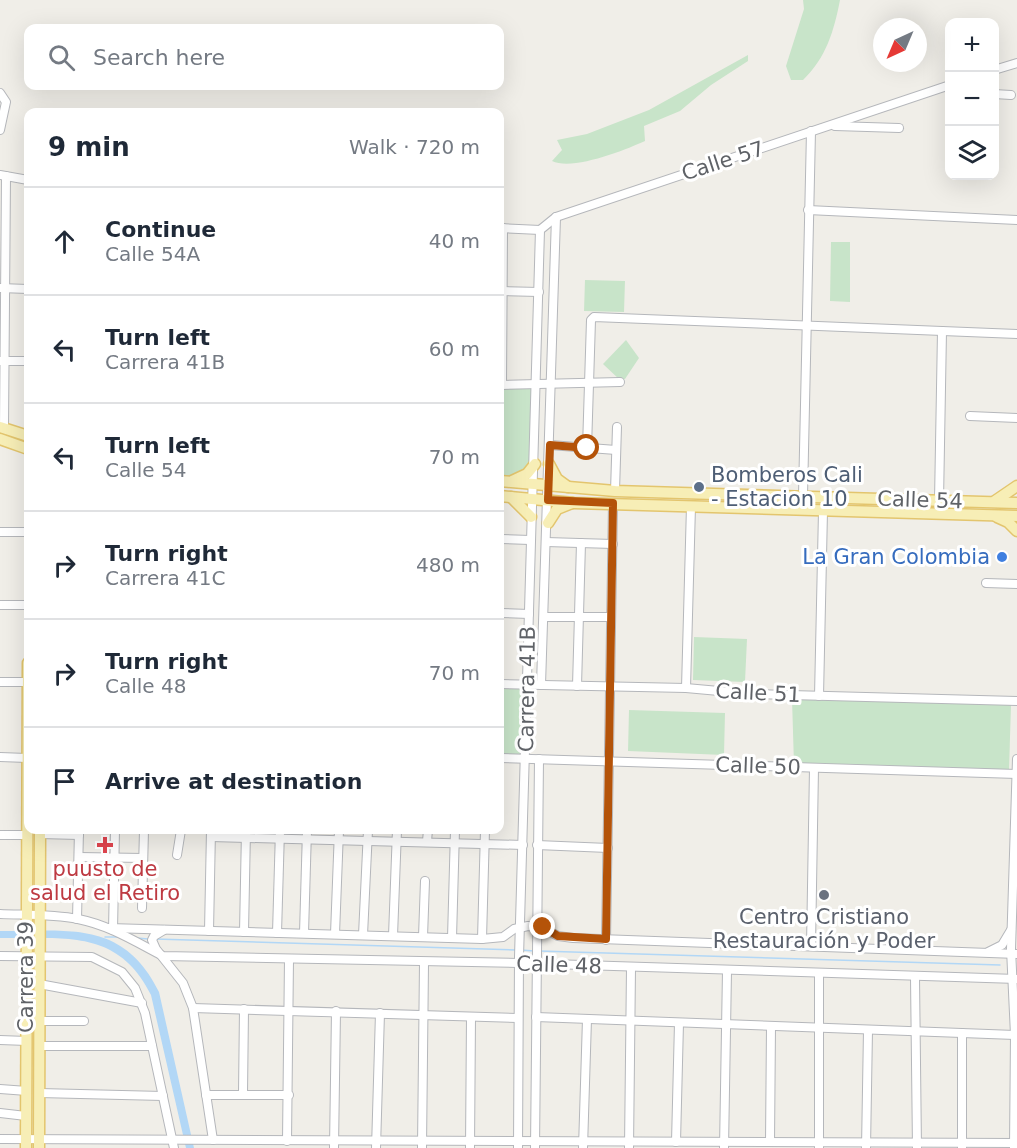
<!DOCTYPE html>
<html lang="en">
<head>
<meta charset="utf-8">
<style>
	body { margin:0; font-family:"DejaVu Sans",sans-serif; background:#f6f6f7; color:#1f2937 }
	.controls { position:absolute; right:18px; top:18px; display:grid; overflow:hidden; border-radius:12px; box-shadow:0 6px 24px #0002 }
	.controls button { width:54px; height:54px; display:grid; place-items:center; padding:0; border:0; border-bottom:2px solid #e0e1e3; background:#fff; color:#1f2937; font:30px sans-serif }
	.compass { position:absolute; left:873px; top:18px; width:54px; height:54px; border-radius:50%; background:#fff; box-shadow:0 6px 24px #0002; rotate:224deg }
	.stop { position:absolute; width:18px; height:18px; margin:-14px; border:4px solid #b45309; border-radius:50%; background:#fff }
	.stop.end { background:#b45309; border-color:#fff; box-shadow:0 2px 6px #0008 }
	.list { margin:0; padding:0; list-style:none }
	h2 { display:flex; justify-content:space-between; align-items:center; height:78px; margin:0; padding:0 24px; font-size:26px }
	h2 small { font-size:20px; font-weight:400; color:#747a83 }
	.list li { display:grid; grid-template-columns:39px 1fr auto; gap:18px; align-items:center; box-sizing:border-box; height:108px; padding:0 24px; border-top:2px solid #e0e1e3 }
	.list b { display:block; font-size:22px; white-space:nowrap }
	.list p { margin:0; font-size:20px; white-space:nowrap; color:#747a83 }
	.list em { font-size:20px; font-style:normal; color:#747a83 }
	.icon { flex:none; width:33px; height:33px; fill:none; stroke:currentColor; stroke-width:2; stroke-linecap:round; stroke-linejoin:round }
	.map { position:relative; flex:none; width:1017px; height:1148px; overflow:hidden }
	.search { position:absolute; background:#fff; box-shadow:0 6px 24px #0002; left:24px; top:24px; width:480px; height:66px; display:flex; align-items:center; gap:15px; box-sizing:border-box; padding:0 21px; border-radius:12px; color:#747a83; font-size:22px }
	.panel { position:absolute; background:#fff; box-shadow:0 6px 24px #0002; left:24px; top:108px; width:480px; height:726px; border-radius:12px }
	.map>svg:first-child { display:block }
	.green { fill:#c8e4c9 }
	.water { fill:#b2d7f6 }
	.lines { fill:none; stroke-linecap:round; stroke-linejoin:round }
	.stream { stroke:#b2d7f6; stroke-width:1.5 }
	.minor-casing { stroke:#b5b7bb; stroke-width:10 }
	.major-casing { stroke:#e3c56e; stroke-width:13 }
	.minor { stroke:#fff; stroke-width:8 }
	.major { stroke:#f7eeb6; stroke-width:10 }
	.route { stroke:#b45309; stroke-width:8 }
	.service-dot { fill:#5c6f8a; stroke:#fff; stroke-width:2 }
	.shop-dot { fill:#3f7fe0; stroke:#fff; stroke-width:2 }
	.health-dot { fill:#e0444e; stroke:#fff; stroke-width:2 }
	.worship-dot { fill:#6b7280; stroke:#fff; stroke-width:2 }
	.labels { text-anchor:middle; stroke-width:6; stroke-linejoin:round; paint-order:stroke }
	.street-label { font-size:21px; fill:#5f6267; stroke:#fff }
	.service-label { font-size:21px; fill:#4e5e75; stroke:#fff; text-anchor:start }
	.shop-label { font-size:21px; fill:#366cbe; stroke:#fff; text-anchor:end }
	.health-label { font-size:21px; fill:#be3a42; stroke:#fff }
	.worship-label { font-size:21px; fill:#5b616d; stroke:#fff }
</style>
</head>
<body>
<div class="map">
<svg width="1017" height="1148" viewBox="0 0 1017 1148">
	<rect width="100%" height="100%" fill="#f0eee8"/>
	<!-- green -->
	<g class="green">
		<path d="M803 0H840C834 31 826 58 803 80H791L786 66 804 9Z"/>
		<path d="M748 55V61L711 85 680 111 644 126 645 141C625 150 573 171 552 161L562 150 557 140 587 134 649 110Z"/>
		<polygon points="831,242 850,242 850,302 830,301"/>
		<polygon points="585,280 625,281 624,312 584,311"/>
		<polygon points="626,340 639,358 625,379 620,380 603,364"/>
		<polygon points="537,384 531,469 500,481 500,385"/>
		<polygon points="694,637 747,639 745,682 693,680"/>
		<polygon points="500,684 527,685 525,759 500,758"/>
		<polygon points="792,699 1011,705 1009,771 794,765"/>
		<polygon points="629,710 725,713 724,755 628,751"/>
	</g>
	<!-- water -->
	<path class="water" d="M0 931C69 931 124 920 159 992L194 1148H186L151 995C118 928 64 939 0 938Z"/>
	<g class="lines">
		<!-- stream -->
		<g class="stream">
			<polyline points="105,937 121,937"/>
			<polyline points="137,938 148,939"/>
			<polyline points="155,939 516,950"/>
			<polyline points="521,950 534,951"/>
			<polyline points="539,951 1000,965"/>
		</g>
		<defs>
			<g id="minor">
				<polyline points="994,70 1017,63"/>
				<polyline points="0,93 6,102 0,130"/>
				<polyline points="994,94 1011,95"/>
				<polyline points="835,126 899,128"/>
				<polyline points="0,175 28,180"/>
				<polyline points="808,210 1017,220"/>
				<polyline points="500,228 540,230 556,217 950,85"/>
				<polyline points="0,288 28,289"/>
				<polyline points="500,291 539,292"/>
				<polyline points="0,361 28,361"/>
				<polyline points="500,385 620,382"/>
				<polyline points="502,385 503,228"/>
				<polyline points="970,416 1017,418"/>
				<polyline points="4,428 6,176"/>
				<polyline points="550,445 616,450"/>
				<polyline points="587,448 591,320 594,317 1017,334"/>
				<polyline points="615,491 617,427"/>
				<polyline points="803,496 811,131"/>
				<polyline points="939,501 942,331"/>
				<polyline points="0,532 28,532"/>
				<polyline points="500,539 530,540"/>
				<polyline points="546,542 613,544"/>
				<polyline points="986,583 1017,584"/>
				<polyline points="0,605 28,605"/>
				<polyline points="500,613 529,614"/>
				<polyline points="544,617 611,617"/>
				<polyline points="0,682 28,682"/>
				<polyline points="500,684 686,688 752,694 1017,701"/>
				<polyline points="541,685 556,217"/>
				<polyline points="577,686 581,543"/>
				<polyline points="686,688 691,506"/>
				<polyline points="819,696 823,511"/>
				<polyline points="0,757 27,758"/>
				<polyline points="500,758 1017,774"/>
				<polyline points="40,834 79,835"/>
				<polyline points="0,835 26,835"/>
				<polyline points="211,837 523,845"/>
				<polyline points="427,841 428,830"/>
				<polyline points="537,845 608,848"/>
				<polyline points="177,855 181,830"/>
				<polyline points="79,857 143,858"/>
				<polyline points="142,908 144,830"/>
				<path d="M0 914C26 915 53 914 78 919 109 925 136 942 163 956L519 963 1017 979"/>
				<polyline points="77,919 79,830"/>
				<polyline points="109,928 482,939 503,937 514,929 528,926 541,927 558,936 573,938 1017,954"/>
				<polyline points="113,930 115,830"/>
				<polyline points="164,930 154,936 152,940 156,949 183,983 193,1008 213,1140"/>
				<polyline points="209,931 211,830"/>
				<polyline points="244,932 246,830"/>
				<polyline points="277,933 280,830"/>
				<polyline points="304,933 307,830"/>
				<polyline points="335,934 339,830"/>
				<polyline points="363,935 368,830"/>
				<polyline points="393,936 397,830"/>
				<polyline points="423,937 425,881"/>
				<polyline points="452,938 455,830"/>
				<polyline points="482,939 485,830"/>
				<polyline points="606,940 613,503"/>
				<polyline points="811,946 814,768"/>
				<polyline points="988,952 1002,945 1011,930"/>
				<polyline points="0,956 92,957 122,972 135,988 145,1013 174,1148"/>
				<polyline points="915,977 917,1148"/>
				<polyline points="39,984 142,1003"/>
				<polyline points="193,1008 518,1018"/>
				<polyline points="536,1017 1015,1035"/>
				<polyline points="39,1021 84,1021"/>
				<polyline points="962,1033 962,1147"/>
				<polyline points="0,1040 27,1041"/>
				<polyline points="39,1046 152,1046"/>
				<polyline points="0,1089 27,1091"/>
				<polyline points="39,1093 163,1096"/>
				<polyline points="243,1094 244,1009"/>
				<polyline points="206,1095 289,1095"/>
				<polyline points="0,1113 26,1116"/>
				<polyline points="0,1139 1017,1143"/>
				<polyline points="287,1141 289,959"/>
				<polyline points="676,1142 679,1023"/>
				<polyline points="770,1142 771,1026"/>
				<polyline points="1014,1147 1015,1035 1011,949 1017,759"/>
				<polyline points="334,1148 336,1011"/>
				<polyline points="376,1148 380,1013"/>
				<polyline points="422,1148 424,963"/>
				<polyline points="470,1148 471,1017"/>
				<polyline points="518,1148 519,957 540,230"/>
				<polyline points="535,1148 539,759"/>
				<polyline points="583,1148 587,1019"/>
				<polyline points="629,1148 631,968"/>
				<polyline points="724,1148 727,971"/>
				<polyline points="819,1148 819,974"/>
				<polyline points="866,1148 868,1030"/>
			</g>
			<g id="major">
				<polyline points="0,427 28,436"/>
				<polyline points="0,439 28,449"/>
				<polyline points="549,464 557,479 568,487"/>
				<polyline points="500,481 615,491 1017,503"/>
				<polyline points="512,481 527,474 535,464"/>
				<polyline points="500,496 574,503 1017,516"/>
				<polyline points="511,497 531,517"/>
				<polyline points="995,501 1017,486"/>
				<polyline points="997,517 1008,522 1017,531"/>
				<polyline points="548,523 557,509 572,503"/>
				<polyline points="26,1148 28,663"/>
				<polyline points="39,1148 40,830"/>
			</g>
		</defs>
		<!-- minor casing -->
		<use href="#minor" class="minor-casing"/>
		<!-- major casing -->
		<use href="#major" class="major-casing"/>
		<!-- minor -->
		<use href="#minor" class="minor"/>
		<!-- major -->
		<use href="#major" class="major"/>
	</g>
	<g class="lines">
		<!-- route -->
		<polyline class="route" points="543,927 558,936 606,939 613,503 548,500 550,445 587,448"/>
	</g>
	<!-- markers -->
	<circle class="service-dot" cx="699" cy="487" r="6"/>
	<circle class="shop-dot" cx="1002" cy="557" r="6"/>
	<path class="health-dot" d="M102 836h6v6h6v6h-6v6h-6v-6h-6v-6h6z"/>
	<circle class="worship-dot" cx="824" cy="895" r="6"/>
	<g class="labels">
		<!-- street labels -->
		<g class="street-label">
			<text transform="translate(723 161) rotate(-18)" y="7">Calle 57</text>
			<text transform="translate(920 500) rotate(2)" y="7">Calle 54</text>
			<text transform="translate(527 689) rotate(-89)" y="7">Carrera 41B</text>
			<text transform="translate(758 693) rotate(3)" y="7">Calle 51</text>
			<text transform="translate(758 766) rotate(2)" y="7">Calle 50</text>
			<text transform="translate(559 965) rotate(2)" y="7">Calle 48</text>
			<text transform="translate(26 977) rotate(-90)" y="7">Carrera 39</text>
		</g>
		<!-- service labels -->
		<g class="service-label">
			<text x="711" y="482">Bomberos Cali<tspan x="711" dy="24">- Estacion 10</tspan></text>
		</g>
		<!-- shop labels -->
		<g class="shop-label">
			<text x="990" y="564">La Gran Colombia</text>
		</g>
		<!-- health labels -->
		<g class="health-label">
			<text x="105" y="876">puusto de<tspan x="105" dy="24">salud el Retiro</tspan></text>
		</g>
		<!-- worship labels -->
		<g class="worship-label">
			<text x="824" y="924">Centro Cristiano<tspan x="824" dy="24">Restauración y Poder</tspan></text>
		</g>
	</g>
</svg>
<div class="controls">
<button>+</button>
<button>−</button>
<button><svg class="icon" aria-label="layers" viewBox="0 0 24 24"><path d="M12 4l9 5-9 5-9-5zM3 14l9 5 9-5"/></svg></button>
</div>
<svg class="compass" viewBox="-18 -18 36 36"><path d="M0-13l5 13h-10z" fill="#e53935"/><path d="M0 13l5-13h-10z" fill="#747a83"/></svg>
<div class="stop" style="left:587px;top:448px"></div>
<div class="stop end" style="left:543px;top:927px"></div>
<div class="search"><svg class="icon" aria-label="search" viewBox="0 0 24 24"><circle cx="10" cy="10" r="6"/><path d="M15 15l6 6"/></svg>Search here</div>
<section class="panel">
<h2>9 min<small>Walk · 720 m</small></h2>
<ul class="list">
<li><svg class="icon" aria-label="ahead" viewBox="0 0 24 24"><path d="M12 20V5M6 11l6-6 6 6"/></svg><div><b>Continue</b><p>Calle 54A</p></div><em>40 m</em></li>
<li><svg class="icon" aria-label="left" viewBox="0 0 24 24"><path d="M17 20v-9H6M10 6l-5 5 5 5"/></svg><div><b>Turn left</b><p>Carrera 41B</p></div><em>60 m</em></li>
<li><svg class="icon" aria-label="left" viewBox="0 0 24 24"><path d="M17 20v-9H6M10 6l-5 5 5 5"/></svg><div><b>Turn left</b><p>Calle 54</p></div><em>70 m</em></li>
<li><svg class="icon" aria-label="right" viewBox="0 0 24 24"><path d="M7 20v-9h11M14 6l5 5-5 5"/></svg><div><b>Turn right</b><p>Carrera 41C</p></div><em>480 m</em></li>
<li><svg class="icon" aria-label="right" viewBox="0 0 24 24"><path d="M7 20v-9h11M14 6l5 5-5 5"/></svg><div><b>Turn right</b><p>Calle 48</p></div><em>70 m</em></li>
<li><svg class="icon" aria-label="arrive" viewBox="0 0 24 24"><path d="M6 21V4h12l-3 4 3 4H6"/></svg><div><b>Arrive at destination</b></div></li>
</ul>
</section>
</div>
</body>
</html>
